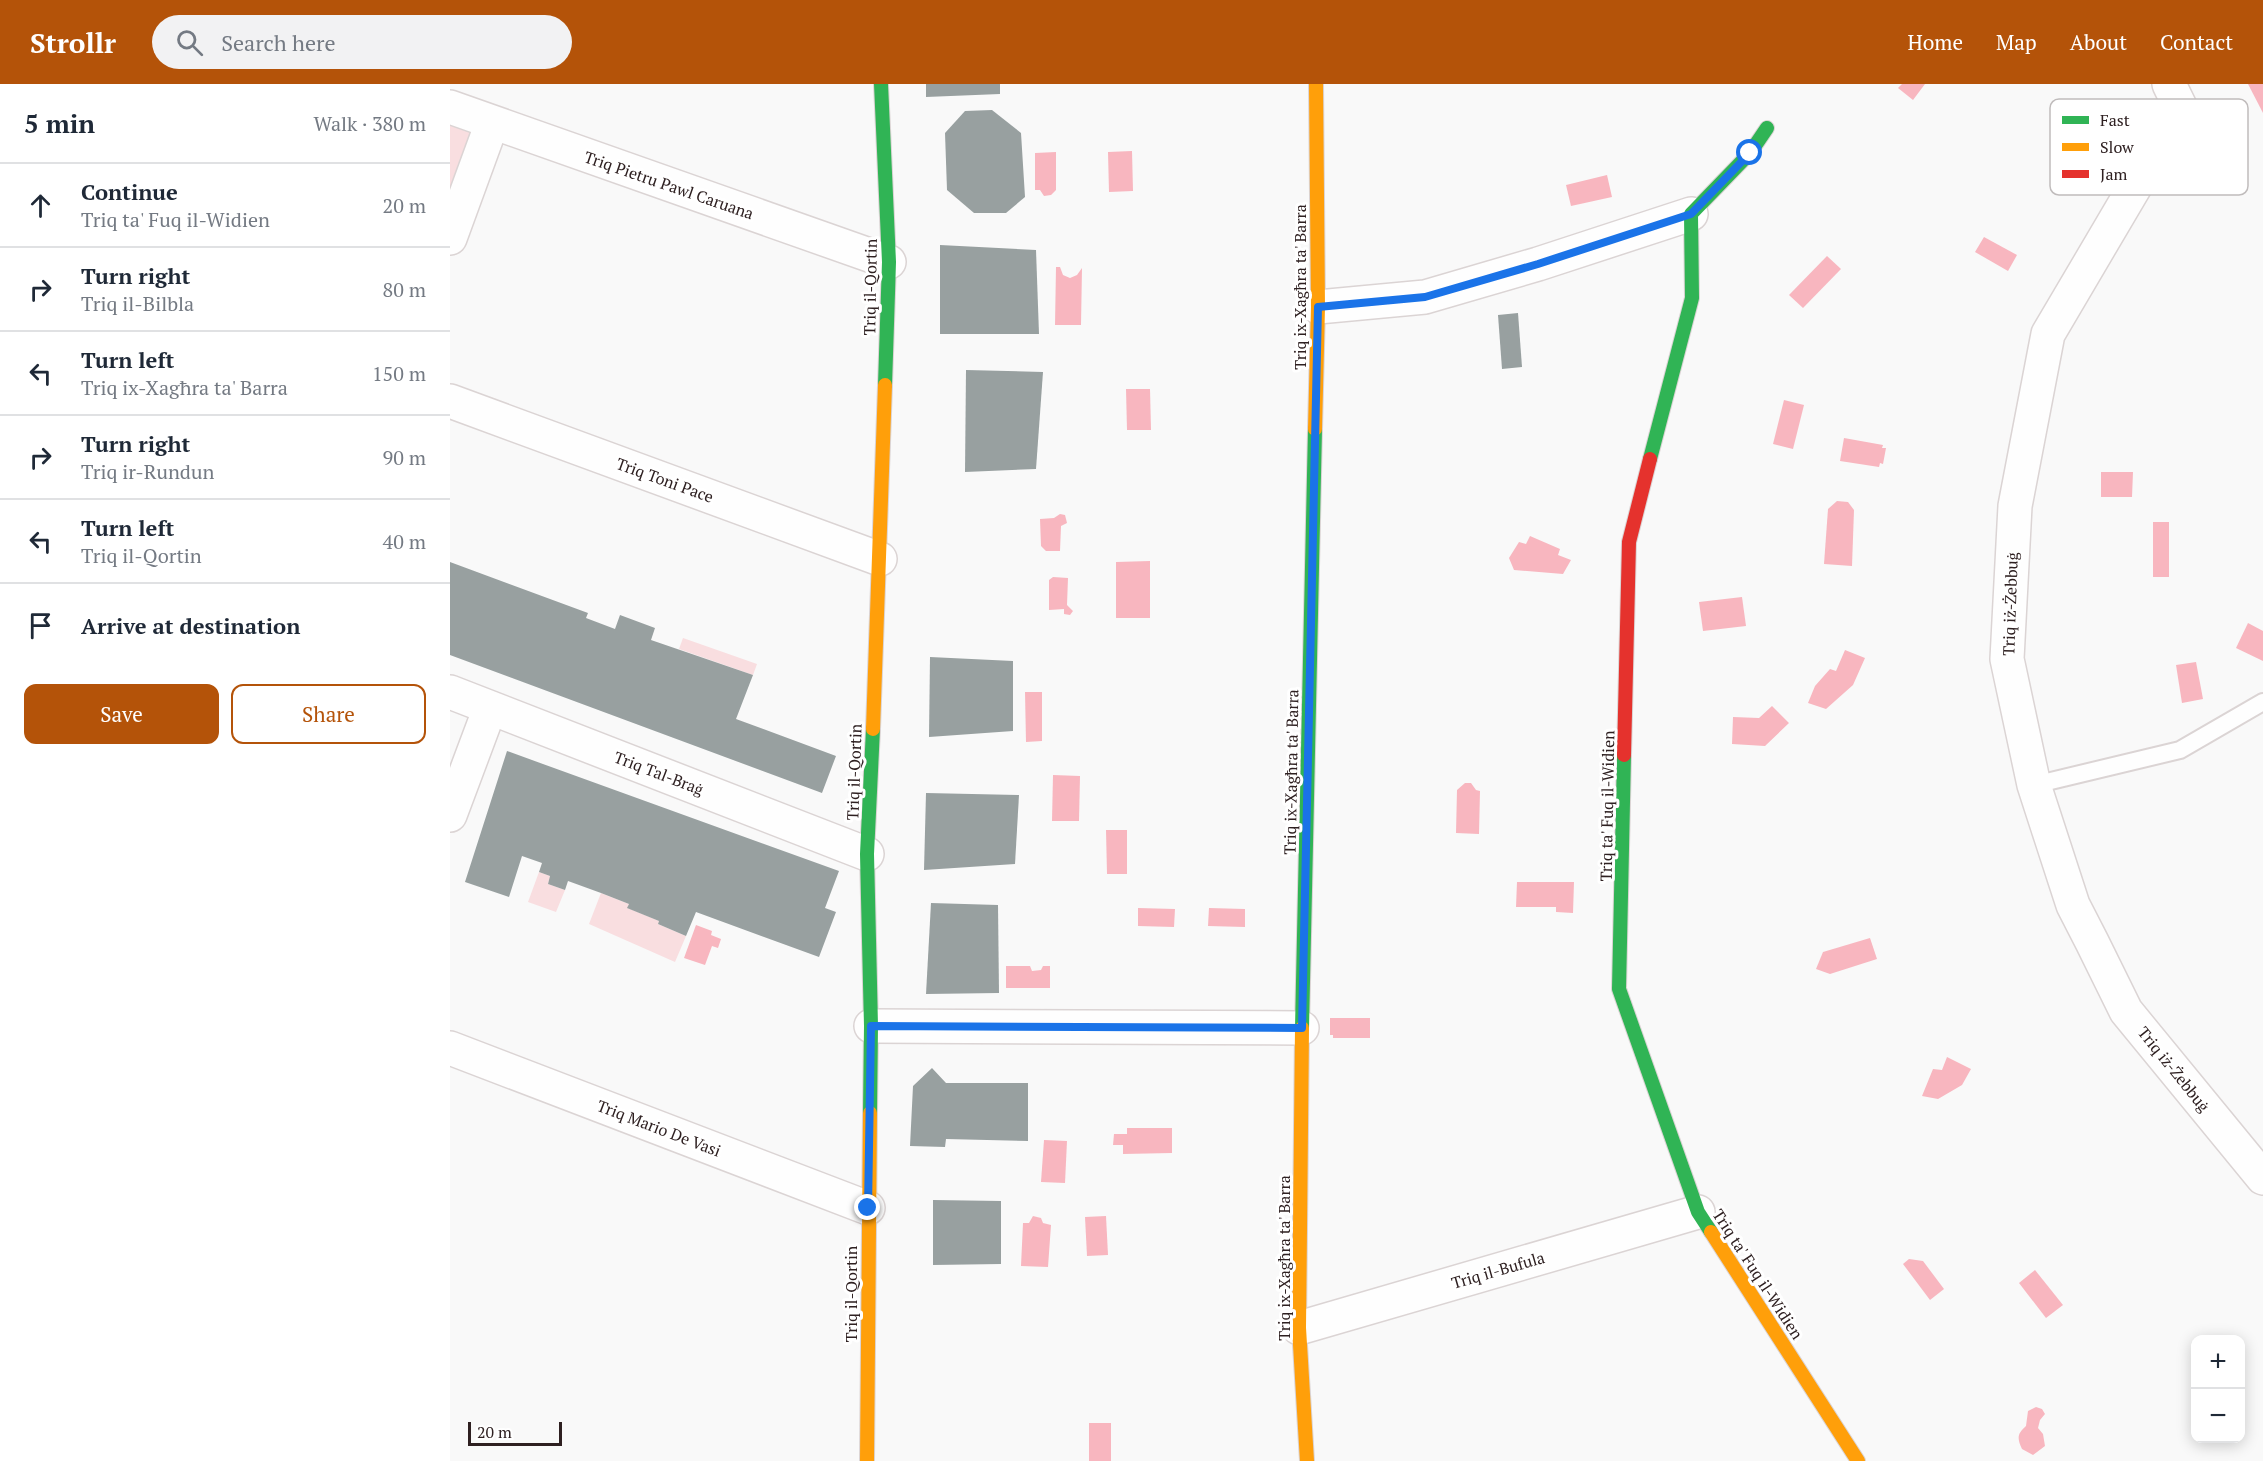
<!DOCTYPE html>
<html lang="en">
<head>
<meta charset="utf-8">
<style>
	body { margin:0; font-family:"PT Serif",serif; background:#f2f2f3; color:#1f2937 }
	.controls { position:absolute; right:18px; bottom:18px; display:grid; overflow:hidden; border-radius:12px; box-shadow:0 3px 15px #0003 }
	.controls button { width:54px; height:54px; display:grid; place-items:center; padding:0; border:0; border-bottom:2px solid #e0e1e3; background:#fff; color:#1f2937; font:30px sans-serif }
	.scale { position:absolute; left:18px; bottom:15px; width:94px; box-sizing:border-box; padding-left:6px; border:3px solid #2e2021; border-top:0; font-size:16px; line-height:21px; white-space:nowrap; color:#2e2021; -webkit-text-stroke:4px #fff; paint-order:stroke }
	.stop { position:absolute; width:18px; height:18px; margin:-14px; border:4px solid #1a73e8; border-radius:50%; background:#fff }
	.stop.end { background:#1a73e8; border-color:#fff; box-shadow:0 2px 6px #0008 }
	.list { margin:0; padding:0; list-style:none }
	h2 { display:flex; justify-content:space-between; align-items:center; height:78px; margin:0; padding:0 24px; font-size:26px }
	h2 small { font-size:20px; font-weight:400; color:#747a83 }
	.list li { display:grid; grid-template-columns:39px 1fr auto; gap:18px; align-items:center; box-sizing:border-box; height:84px; padding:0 24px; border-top:2px solid #e0e1e3 }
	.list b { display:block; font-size:22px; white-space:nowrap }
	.list p { margin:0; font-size:20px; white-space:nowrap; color:#747a83 }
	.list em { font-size:20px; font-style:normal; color:#747a83 }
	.actions { display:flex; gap:12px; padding:18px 24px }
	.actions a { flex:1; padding:14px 0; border:2px solid #b45309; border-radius:12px; text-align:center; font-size:21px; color:#b45309 }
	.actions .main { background:#b45309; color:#fff }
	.icon { flex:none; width:33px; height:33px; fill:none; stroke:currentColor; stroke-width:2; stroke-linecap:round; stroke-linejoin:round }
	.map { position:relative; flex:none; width:1813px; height:1377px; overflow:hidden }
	header { display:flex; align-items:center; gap:36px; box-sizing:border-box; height:84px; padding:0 30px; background:#b45309; color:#fff }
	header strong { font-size:28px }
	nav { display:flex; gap:33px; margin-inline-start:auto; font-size:21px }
	.search { width:420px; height:54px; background:#f2f2f3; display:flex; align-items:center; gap:15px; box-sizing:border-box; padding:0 21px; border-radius:33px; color:#747a83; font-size:22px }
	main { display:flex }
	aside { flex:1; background:#fff }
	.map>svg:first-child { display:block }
	.green { fill:#f9dee0 }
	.water { fill:#f8b6bf }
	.building { fill:#98a0a0 }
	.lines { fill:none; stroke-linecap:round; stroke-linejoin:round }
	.lane-casing { stroke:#dbd4d4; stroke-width:20 }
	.street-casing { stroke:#dbd4d4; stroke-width:36 }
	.fast-casing { stroke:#dbd4d4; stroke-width:16 }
	.slow-casing { stroke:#dbd4d4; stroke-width:16 }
	.jam-casing { stroke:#dbd4d4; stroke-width:16 }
	.lane { stroke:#fefefe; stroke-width:16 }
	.street { stroke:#fefefe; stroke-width:33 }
	.fast { stroke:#30b455; stroke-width:14 }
	.slow { stroke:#ff9f0a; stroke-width:14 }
	.jam { stroke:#e5322d; stroke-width:14 }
	.route { stroke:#1a73e8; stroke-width:8 }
	.labels { text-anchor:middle; stroke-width:6; stroke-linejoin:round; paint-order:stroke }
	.street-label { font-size:16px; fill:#2e2021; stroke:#fff }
	.key { fill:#fff; stroke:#c0bcbc; stroke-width:1.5 }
	.key-label { font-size:16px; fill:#2e2021 }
</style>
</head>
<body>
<header>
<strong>Strollr</strong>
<div class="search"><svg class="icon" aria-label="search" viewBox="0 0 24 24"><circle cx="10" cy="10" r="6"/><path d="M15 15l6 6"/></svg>Search here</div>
<nav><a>Home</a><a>Map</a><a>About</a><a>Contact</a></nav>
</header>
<main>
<aside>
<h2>5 min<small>Walk · 380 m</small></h2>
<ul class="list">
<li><svg class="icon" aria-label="ahead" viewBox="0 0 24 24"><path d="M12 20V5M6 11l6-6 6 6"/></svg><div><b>Continue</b><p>Triq ta' Fuq il-Widien</p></div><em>20 m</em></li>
<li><svg class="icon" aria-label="right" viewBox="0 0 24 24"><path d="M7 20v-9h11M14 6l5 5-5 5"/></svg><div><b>Turn right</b><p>Triq il-Bilbla</p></div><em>80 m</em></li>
<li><svg class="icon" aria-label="left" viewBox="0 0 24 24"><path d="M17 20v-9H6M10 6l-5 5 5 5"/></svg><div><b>Turn left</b><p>Triq ix-Xagħra ta' Barra</p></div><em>150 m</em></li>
<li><svg class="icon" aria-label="right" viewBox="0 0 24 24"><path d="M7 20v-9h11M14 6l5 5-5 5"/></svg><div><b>Turn right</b><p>Triq ir-Rundun</p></div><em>90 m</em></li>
<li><svg class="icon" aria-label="left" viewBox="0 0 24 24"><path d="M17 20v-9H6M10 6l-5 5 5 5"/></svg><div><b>Turn left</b><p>Triq il-Qortin</p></div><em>40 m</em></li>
<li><svg class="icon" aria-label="arrive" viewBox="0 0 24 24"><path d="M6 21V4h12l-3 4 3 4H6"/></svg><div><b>Arrive at destination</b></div></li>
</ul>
<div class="actions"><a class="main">Save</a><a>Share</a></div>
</aside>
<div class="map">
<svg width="1813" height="1377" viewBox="0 0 1813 1377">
	<rect width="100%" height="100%" fill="#f9f9f9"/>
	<!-- green -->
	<g class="green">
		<polygon points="0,33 29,43 0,121"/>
		<polygon points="233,554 307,580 303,591 229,565"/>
		<polygon points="89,788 100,792 98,800 115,806 106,828 78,818"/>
		<polygon points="151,809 179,820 178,824 209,837 208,840 236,852 225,878 139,840"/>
	</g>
	<!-- water -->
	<g class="water">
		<polygon points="1452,0 1475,0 1463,16 1448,4"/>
		<polygon points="1798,0 1813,0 1813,29"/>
		<polygon points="682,67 683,107 659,108 658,68"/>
		<polygon points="606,68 606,106 601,111 594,112 590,106 585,106 585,69"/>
		<polygon points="1157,91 1162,113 1121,122 1116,101"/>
		<polygon points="1534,153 1567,171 1558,187 1525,168"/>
		<polygon points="1377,172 1391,185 1353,224 1339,211"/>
		<polygon points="606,183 610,183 613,191 620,194 627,191 632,184 631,241 605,241"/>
		<polygon points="676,305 700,305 701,346 677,346"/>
		<polygon points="1334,316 1354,321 1343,365 1323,360"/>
		<polygon points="1394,354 1433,361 1432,364 1436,364 1433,380 1430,379 1429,383 1390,377"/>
		<polygon points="1651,388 1683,388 1682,413 1651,413"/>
		<polygon points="1387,417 1398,418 1404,426 1402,482 1374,480 1378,425"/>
		<polygon points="610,430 615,431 617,439 611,442 610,467 596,467 591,462 590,435 604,434"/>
		<rect x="1703" y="438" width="16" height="55"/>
		<polygon points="1080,452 1110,465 1108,471 1121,476 1113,490 1064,486 1059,474 1069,458 1076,460"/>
		<polygon points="700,477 700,534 666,534 666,478"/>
		<polygon points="603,493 618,494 617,521 623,527 620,531 614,530 614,525 599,526 599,496"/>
		<polygon points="1292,513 1296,542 1253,547 1249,518"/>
		<polygon points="1798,539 1813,547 1813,577 1786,564"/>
		<polygon points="1395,566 1415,574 1403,601 1376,625 1358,619 1365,602 1380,585 1386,587"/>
		<polygon points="1746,578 1753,615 1732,619 1726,581"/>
		<polygon points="575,608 592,608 592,657 576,658"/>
		<polygon points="1322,622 1339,639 1315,662 1282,660 1283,633 1309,634"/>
		<polygon points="603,691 630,692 629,737 602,737"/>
		<polygon points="1015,699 1021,699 1026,706 1030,707 1029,750 1006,749 1007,706"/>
		<polygon points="656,746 677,746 677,790 657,790"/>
		<polygon points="1067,798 1124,798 1123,829 1106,828 1106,823 1066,823"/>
		<polygon points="688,824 725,825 724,843 688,842"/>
		<polygon points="759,824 795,825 795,843 758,842"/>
		<polygon points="246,841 262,847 261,851 271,855 268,864 262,862 255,881 234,874"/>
		<polygon points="1420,854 1427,875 1380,890 1366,885 1373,868"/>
		<polygon points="556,882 580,882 582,887 591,886 593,882 600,882 600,904 556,904"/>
		<polygon points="880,934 920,934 920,954 883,954 883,951 880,951"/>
		<polygon points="1497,973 1521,985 1512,1001 1488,1015 1472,1012 1483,985 1492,986"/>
		<polygon points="677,1044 722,1044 722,1069 673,1070 673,1061 663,1061 664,1050 677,1050"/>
		<polygon points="594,1056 617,1057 615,1099 591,1098"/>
		<polygon points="583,1132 591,1134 593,1139 601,1141 598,1183 571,1182 573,1139 579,1139"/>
		<polygon points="656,1132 658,1171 637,1172 635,1133"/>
		<polygon points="1459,1175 1473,1177 1494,1205 1480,1216 1453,1180"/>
		<polygon points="1585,1186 1613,1221 1596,1234 1569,1199"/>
		<path d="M1586 1323 1592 1325 1595 1330 1590 1336 1588 1344 1593 1350 1595 1362 1583 1371 1572 1365C1567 1354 1567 1350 1576 1342L1578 1327Z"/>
		<rect x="639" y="1339" width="22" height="38"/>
	</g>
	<!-- building -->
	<g class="building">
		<polygon points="476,0 550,0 550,10 476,13"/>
		<polygon points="542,26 571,49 575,113 556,129 524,129 497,106 495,49 515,27"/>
		<polygon points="490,161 586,166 589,250 490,250"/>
		<polygon points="1068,229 1072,283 1052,285 1048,231"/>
		<polygon points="516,286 593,288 586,385 515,388"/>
		<polygon points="0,478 138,529 136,534 165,545 170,531 205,544 201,556 303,591 286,635 386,672 372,709 0,571"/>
		<polygon points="480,573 563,577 563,647 479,653"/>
		<polygon points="57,667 389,787 375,824 386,828 369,873 246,828 236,852 208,840 209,837 177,824 179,820 151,809 118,797 115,806 98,800 100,792 89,788 92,779 72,772 59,813 15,798"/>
		<polygon points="476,709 569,711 565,780 474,786"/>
		<polygon points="481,819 548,821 549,909 476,910"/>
		<polygon points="482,984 496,999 578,999 578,1057 496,1055 495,1063 460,1062 463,1002"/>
		<polygon points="483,1116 551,1117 551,1180 483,1181"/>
	</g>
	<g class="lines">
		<defs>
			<polyline id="lane" points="1584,701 1730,666 1813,618"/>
			<g id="street">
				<polyline points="1719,0 1738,39 1710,60 1598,250 1565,422 1557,575 1584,701 1623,821 1642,858 1676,927 1813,1094"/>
				<polyline points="0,23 439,178"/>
				<polyline points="0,154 42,39"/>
				<polyline points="868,223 975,213 1088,180 1241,130"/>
				<polyline points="0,317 430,475"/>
				<polyline points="0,608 417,770"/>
				<polyline points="0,731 40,624"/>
				<polyline points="421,942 852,944"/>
				<polyline points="0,964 418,1124"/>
				<polyline points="849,1244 1248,1128"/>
			</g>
			<g id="fast">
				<polyline points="431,0 439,178 435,301"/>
				<polyline points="1200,375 1242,214 1241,130 1300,69 1317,44"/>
				<polyline points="1174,671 1169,905 1248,1128 1261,1148"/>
				<polyline points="852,944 865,345"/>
				<polyline points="420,1029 421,942 417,770 423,645"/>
			</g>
			<g id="slow">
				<polyline points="865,345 868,223 866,0"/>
				<polyline points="423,645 435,301"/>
				<polyline points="852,944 849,1244 857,1377"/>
				<polyline points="1261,1148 1408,1377"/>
				<polyline points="417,1377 420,1029"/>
			</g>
			<polyline id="jam" points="1174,671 1179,458 1200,375"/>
		</defs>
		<!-- lane casing -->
		<use href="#lane" class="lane-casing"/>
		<!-- street casing -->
		<use href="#street" class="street-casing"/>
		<!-- fast casing -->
		<use href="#fast" class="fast-casing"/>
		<!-- slow casing -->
		<use href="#slow" class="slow-casing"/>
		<!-- jam casing -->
		<use href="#jam" class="jam-casing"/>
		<!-- lane -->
		<use href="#lane" class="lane"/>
		<!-- street -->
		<use href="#street" class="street"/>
		<!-- fast -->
		<use href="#fast" class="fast"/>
		<!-- slow -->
		<use href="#slow" class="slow"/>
		<!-- jam -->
		<use href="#jam" class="jam"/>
	</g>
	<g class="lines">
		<!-- route -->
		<polyline class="route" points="418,1124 421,942 852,944 868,223 975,213 1088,180 1241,130 1300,69"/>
	</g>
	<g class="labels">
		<!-- street labels -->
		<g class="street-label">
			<text transform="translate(219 101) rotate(19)" y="6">Triq Pietru Pawl Caruana</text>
			<text transform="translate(420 203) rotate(-89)" y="6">Triq il-Qortin</text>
			<text transform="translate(850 203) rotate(-90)" y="6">Triq ix-Xagħra ta' Barra</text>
			<text transform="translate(215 396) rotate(20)" y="6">Triq Toni Pace</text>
			<text transform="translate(1560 520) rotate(-88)" y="6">Triq iż-Żebbuġ</text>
			<text transform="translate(404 688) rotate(-88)" y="6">Triq il-Qortin</text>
			<text transform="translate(841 688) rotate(-89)" y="6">Triq ix-Xagħra ta' Barra</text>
			<text transform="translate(209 689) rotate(21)" y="6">Triq Tal-Braġ</text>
			<text transform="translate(1157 722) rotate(-89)" y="6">Triq ta' Fuq il-Widien</text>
			<text transform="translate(1724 985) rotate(51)" y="6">Triq iż-Żebbuġ</text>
			<text transform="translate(209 1044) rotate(21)" y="6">Triq Mario De Vasi</text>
			<text transform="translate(834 1174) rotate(-90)" y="6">Triq ix-Xagħra ta' Barra</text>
			<text transform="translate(1048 1186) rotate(-16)" y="6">Triq il-Bufula</text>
			<text transform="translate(1308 1190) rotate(57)" y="6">Triq ta' Fuq il-Widien</text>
			<text transform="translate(401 1210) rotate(-90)" y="6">Triq il-Qortin</text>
		</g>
	</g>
	<!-- legend -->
	<rect x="1600" y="15" width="198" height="96" rx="9" class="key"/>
	<rect x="1612" y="32" width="27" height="8" fill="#30b455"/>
	<rect x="1612" y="59" width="27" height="8" fill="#ff9f0a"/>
	<rect x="1612" y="86" width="27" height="8" fill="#e5322d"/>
	<g class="key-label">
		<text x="1650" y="42">Fast</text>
		<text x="1650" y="69">Slow</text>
		<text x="1650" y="96">Jam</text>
	</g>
</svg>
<div class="controls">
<button>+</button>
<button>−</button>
</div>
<div class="scale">20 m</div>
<div class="stop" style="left:1300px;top:69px"></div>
<div class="stop end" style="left:418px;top:1124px"></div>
</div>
</main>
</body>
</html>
